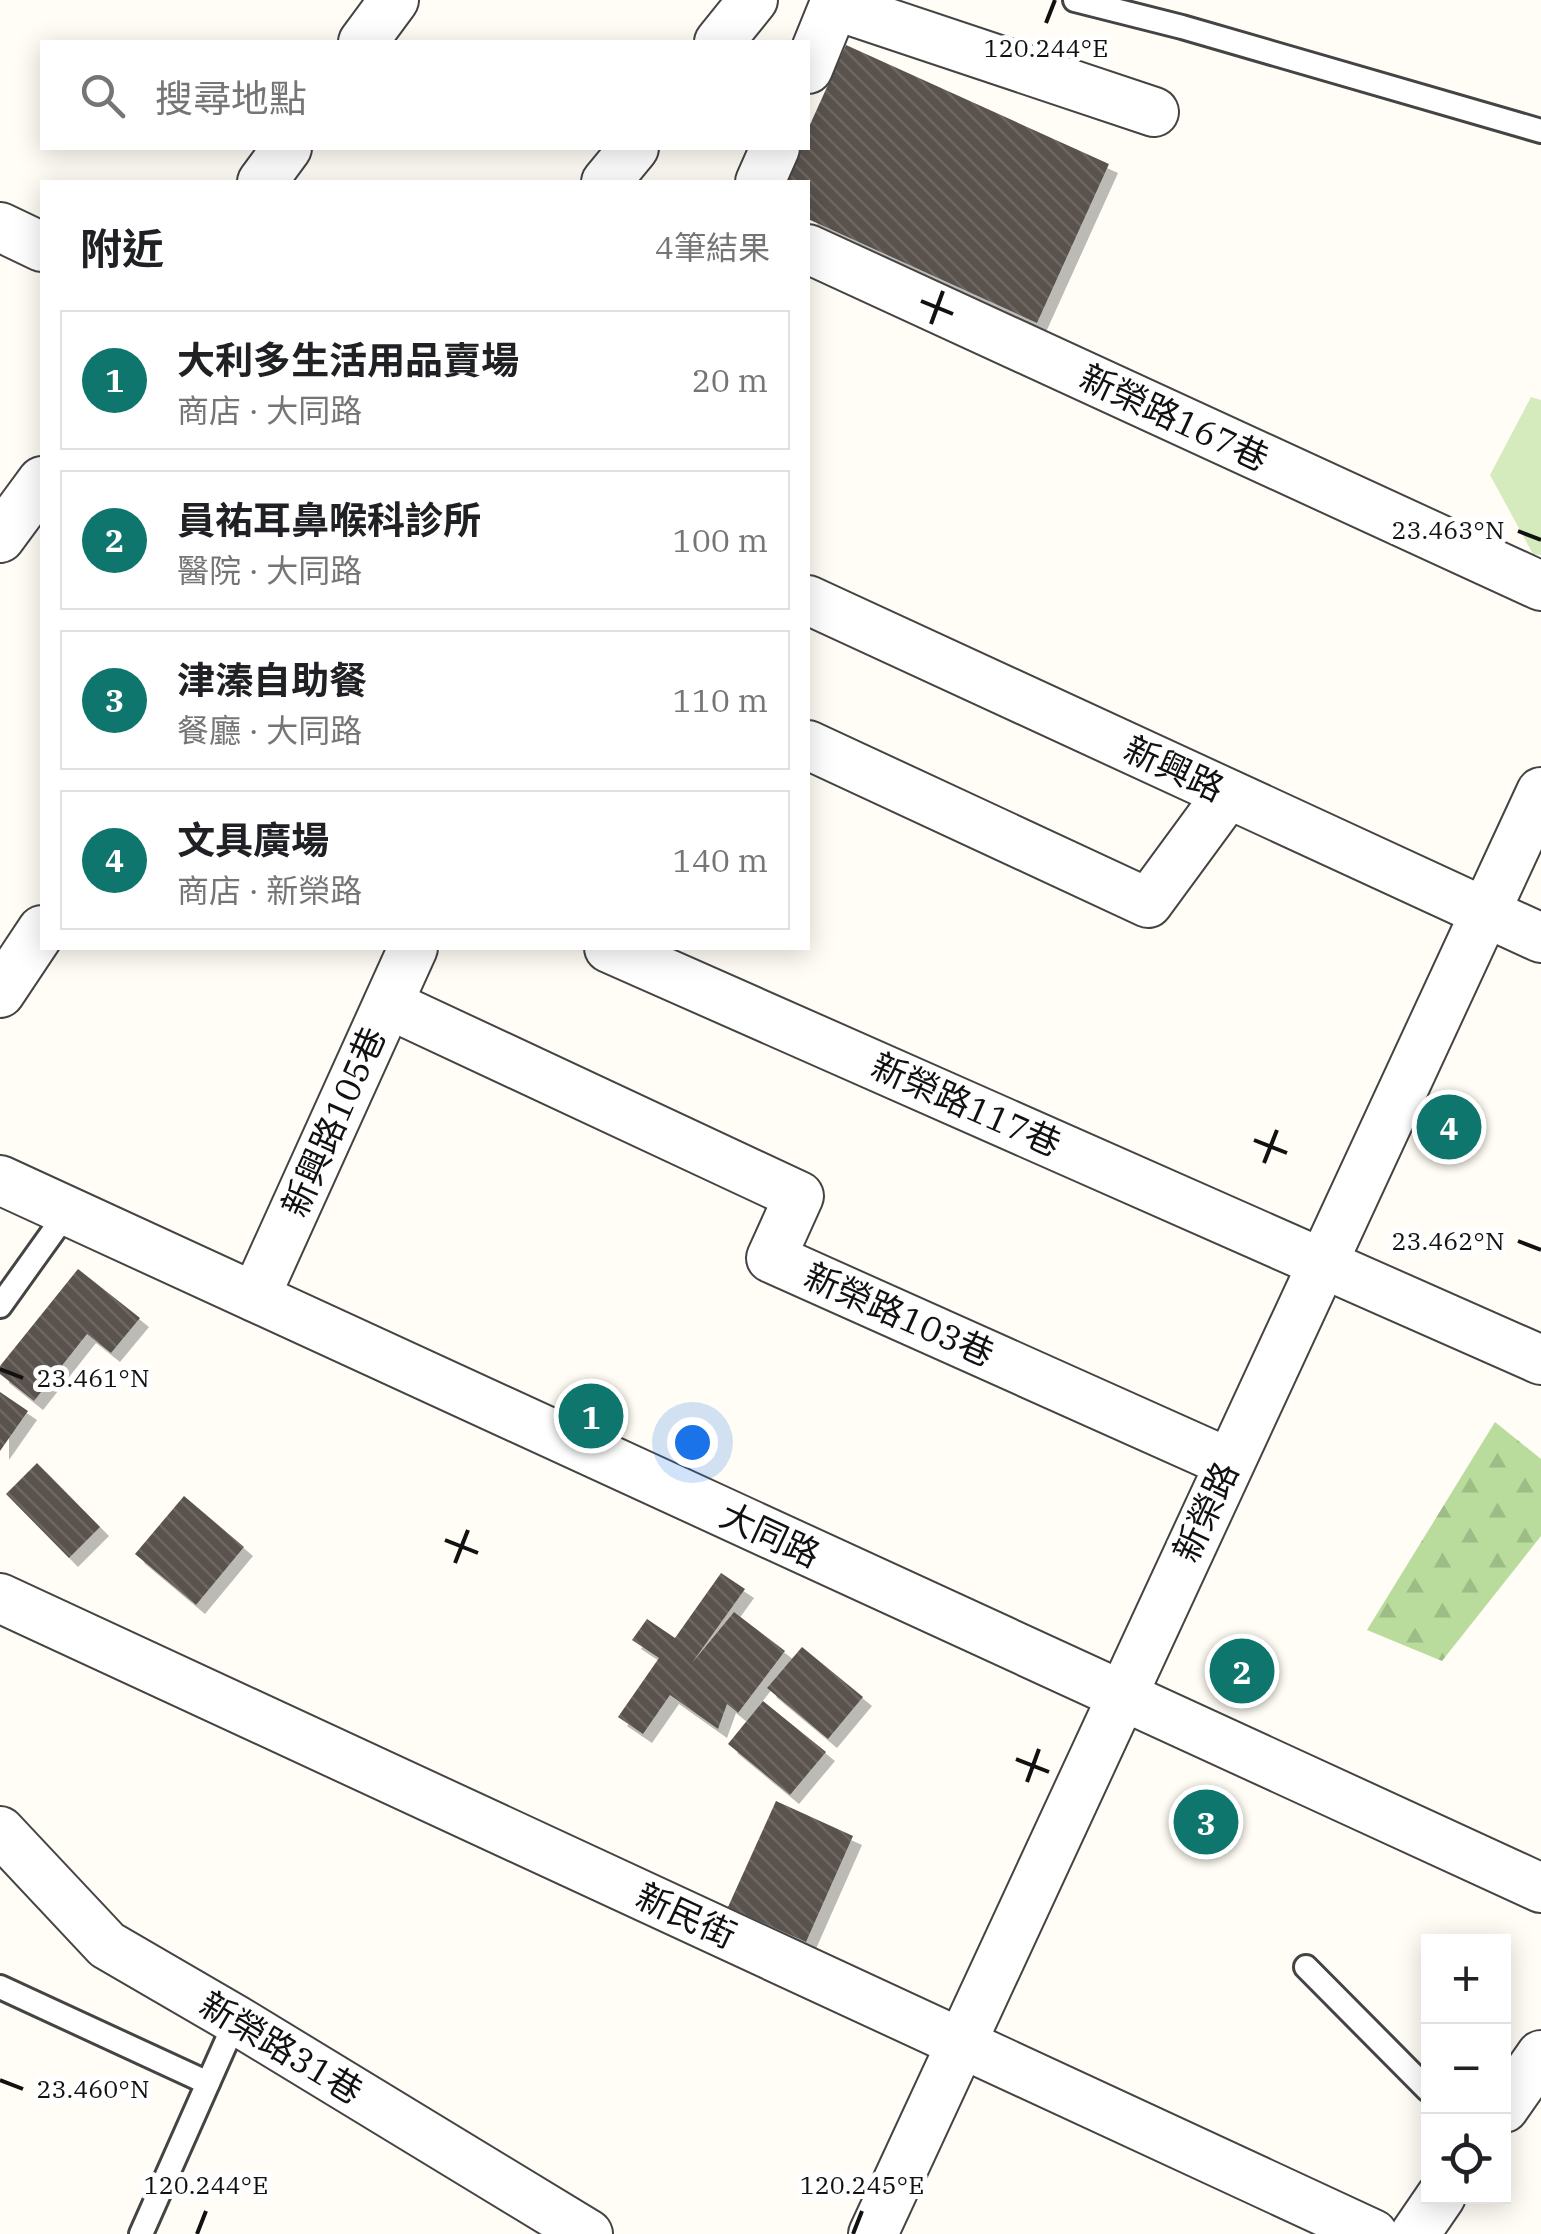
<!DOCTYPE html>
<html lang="zh-TW">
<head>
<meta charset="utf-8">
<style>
	body { margin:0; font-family:"IBM Plex Serif","Noto Sans TC",serif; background:#f6f6f6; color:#202124 }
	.controls { position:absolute; right:30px; bottom:30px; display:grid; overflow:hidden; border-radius:0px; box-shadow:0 5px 25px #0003 }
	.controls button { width:90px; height:90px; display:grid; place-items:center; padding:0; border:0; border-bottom:2px solid #e0e0e0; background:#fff; color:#202124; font:50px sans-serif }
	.you { position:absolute; left:692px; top:1442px; width:35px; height:35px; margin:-25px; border:8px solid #fff; border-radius:50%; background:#1a73e8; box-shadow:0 0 0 15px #1a73e833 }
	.badge { display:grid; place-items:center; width:65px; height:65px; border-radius:50%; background:#0f766e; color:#fff; font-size:32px; font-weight:700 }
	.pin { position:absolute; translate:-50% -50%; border:5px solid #fff; box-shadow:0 2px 10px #0006 }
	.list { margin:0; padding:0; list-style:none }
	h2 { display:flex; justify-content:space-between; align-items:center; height:130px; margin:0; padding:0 40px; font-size:42px }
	h2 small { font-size:32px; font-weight:400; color:#757577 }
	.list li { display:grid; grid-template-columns:65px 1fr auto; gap:30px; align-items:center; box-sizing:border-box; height:140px; margin:0 20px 20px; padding:0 20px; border:2px solid #e0e0e0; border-radius:0px }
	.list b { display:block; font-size:38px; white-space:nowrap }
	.list p { margin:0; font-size:32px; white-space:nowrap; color:#757577 }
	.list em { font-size:32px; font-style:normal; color:#757577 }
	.icon { flex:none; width:55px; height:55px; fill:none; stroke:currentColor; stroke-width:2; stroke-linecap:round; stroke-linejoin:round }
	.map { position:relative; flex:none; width:1541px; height:2234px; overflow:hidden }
	.search { position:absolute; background:#fff; box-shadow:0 5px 25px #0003; left:40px; top:40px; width:770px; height:110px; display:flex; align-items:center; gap:25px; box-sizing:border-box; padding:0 35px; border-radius:0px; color:#757577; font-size:38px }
	.panel { position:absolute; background:#fff; box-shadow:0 5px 25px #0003; left:40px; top:180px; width:770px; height:770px; border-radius:0px }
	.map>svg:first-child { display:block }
	.grass { fill:#d5ebbd }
	.forest { fill:url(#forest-firs) }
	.building { fill:url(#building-back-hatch); filter:url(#shadow) }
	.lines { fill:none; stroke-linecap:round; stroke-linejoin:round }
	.lane-casing { stroke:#444; stroke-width:28 }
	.street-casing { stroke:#444; stroke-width:52 }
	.lane { stroke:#fff; stroke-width:22 }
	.street { stroke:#fff; stroke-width:48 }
	.ticks { fill:none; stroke:#111; stroke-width:4 }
	.labels { text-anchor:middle; stroke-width:10; stroke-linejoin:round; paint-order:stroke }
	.street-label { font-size:35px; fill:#111; stroke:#fff }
	.ticks-label { font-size:25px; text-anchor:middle; fill:#111; stroke:#fff; stroke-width:10; stroke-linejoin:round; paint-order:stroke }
</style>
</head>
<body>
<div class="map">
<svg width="1541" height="2234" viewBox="0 0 1541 2234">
	<defs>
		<pattern id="forest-firs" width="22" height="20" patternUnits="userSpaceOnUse" patternTransform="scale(2.5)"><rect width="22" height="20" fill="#b9dc9c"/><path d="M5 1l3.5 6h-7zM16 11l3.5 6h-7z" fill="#9ebc85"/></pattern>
		<pattern id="building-back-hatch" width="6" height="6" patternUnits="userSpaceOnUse" patternTransform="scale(2.5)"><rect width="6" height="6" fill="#5a524d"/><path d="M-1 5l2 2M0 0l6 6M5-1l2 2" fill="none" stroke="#6d6662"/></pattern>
		<filter id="shadow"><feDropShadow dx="9" dy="9" stdDeviation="0" flood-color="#0004"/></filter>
	</defs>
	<rect width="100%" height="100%" fill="#fffdf5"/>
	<!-- grass -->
	<polygon class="grass" points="1531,397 1541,400 1541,555 1533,554 1490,475"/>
	<!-- forest -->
	<polygon class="forest" points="1495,1422 1541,1459 1541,1536 1442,1661 1367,1630"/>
	<!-- building -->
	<g class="building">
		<polygon points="846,45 1109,164 1037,323 808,219 808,182 783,182 799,148 808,148 808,129"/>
		<polygon points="78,1269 140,1318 111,1353 87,1334 34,1401 0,1374 0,1366"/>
		<polygon points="0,1392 28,1411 0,1451"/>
		<polygon points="37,1463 100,1527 69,1558 6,1494"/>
		<polygon points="184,1496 244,1547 196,1605 135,1554"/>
		<polygon points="721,1573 745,1589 692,1663 734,1612 785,1651 738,1713 727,1704 718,1729 670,1695 643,1734 618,1717 659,1658 632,1640 647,1619 675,1638"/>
		<polygon points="802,1647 863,1697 828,1739 767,1688"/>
		<polygon points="763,1701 826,1752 790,1795 728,1744"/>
		<polygon points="776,1801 853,1836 806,1942 728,1907"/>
	</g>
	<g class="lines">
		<defs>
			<g id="lane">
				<polyline points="1075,0 1182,27 1541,131"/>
				<polyline points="0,1306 68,1211"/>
				<polyline points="1306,1967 1428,2090"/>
				<polyline points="0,1987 208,2083"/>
				<polyline points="141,2234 236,2020"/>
			</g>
			<g id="street">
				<polyline points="834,5 1154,112"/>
				<polyline points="363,42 394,0"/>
				<polyline points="719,42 753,0"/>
				<polyline points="808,69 834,5"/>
				<polyline points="262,182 287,148"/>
				<polyline points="606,182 634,148"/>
				<polyline points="760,182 775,148"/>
				<polyline points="0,227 42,247"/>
				<polyline points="808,249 1541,586"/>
				<polyline points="0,538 42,481"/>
				<polyline points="808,600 1541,938"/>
				<polyline points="808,745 1148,903 1228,794"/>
				<polyline points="609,948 1541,1360"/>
				<polyline points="0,993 42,930"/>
				<polyline points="388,1004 799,1196 771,1258 1229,1463"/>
				<polyline points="0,1180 1541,1888"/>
				<polyline points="255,1297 413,948"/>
				<polyline points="0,1598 1373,2234"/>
				<polyline points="0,1831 107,1945 236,2020 588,2234"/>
				<polyline points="1504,2108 1541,2055"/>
				<polyline points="873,2234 1541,792"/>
				<polyline points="1415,2234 1441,2196"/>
			</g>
		</defs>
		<!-- lane casing -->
		<use href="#lane" class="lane-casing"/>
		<!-- street casing -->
		<use href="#street" class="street-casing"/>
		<!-- lane -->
		<use href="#lane" class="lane"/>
		<!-- street -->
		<use href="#street" class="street"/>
	</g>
	<!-- ticks -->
	<path class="ticks" d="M1046 23 1055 0M921 301 953 314M931 324 943 291M1518 531 1541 540M1254 1140 1287 1153M1264 1163 1277 1130M1518 1241 1541 1250M0 1369 23 1378M445 1540 478 1553M455 1563 468 1530M1016 1759 1049 1772M1027 1782 1039 1749M0 2080 23 2089M197 2234 206 2211M853 2234 862 2211"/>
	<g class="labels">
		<!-- street labels -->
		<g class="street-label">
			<text transform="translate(1174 418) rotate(25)" y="12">新榮路167巷</text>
			<text transform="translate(1174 769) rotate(25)" y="12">新興路</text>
			<text transform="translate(966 1105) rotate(24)" y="12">新榮路117巷</text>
			<text transform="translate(334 1122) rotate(-66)" y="12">新興路105巷</text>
			<text transform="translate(899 1315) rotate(24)" y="12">新榮路103巷</text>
			<text transform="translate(1206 1512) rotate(-65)" y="12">新榮路</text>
			<text transform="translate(770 1535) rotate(25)" y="12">大同路</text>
			<text transform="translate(686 1916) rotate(25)" y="12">新民街</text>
			<text transform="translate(281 2048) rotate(31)" y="12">新榮路31巷</text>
		</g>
	</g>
	<g class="ticks-label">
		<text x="1046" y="57">120.244°E</text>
		<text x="1448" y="539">23.463°N</text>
		<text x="1448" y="1250">23.462°N</text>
		<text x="93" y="1387">23.461°N</text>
		<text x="93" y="2098">23.460°N</text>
		<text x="206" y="2194">120.244°E</text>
		<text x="862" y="2194">120.245°E</text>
	</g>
</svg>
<div class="controls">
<button>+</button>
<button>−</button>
<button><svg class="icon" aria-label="locate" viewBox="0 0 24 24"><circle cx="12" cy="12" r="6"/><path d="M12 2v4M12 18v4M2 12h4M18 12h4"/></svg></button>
</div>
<div class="you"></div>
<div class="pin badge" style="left:591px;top:1416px">1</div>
<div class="pin badge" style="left:1242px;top:1671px">2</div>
<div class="pin badge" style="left:1206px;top:1822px">3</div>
<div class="pin badge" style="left:1449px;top:1127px">4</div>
<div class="search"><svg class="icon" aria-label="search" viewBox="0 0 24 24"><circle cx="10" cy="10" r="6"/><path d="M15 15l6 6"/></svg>搜尋地點</div>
<section class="panel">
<h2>附近<small>4筆結果</small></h2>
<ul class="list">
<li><span class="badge">1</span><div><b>大利多生活用品賣場</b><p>商店 · 大同路</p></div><em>20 m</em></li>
<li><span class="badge">2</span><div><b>員祐耳鼻喉科診所</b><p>醫院 · 大同路</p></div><em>100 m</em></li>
<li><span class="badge">3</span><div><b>津溱自助餐</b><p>餐廳 · 大同路</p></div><em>110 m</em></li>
<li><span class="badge">4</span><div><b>文具廣場</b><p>商店 · 新榮路</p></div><em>140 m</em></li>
</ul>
</section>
</div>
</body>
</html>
